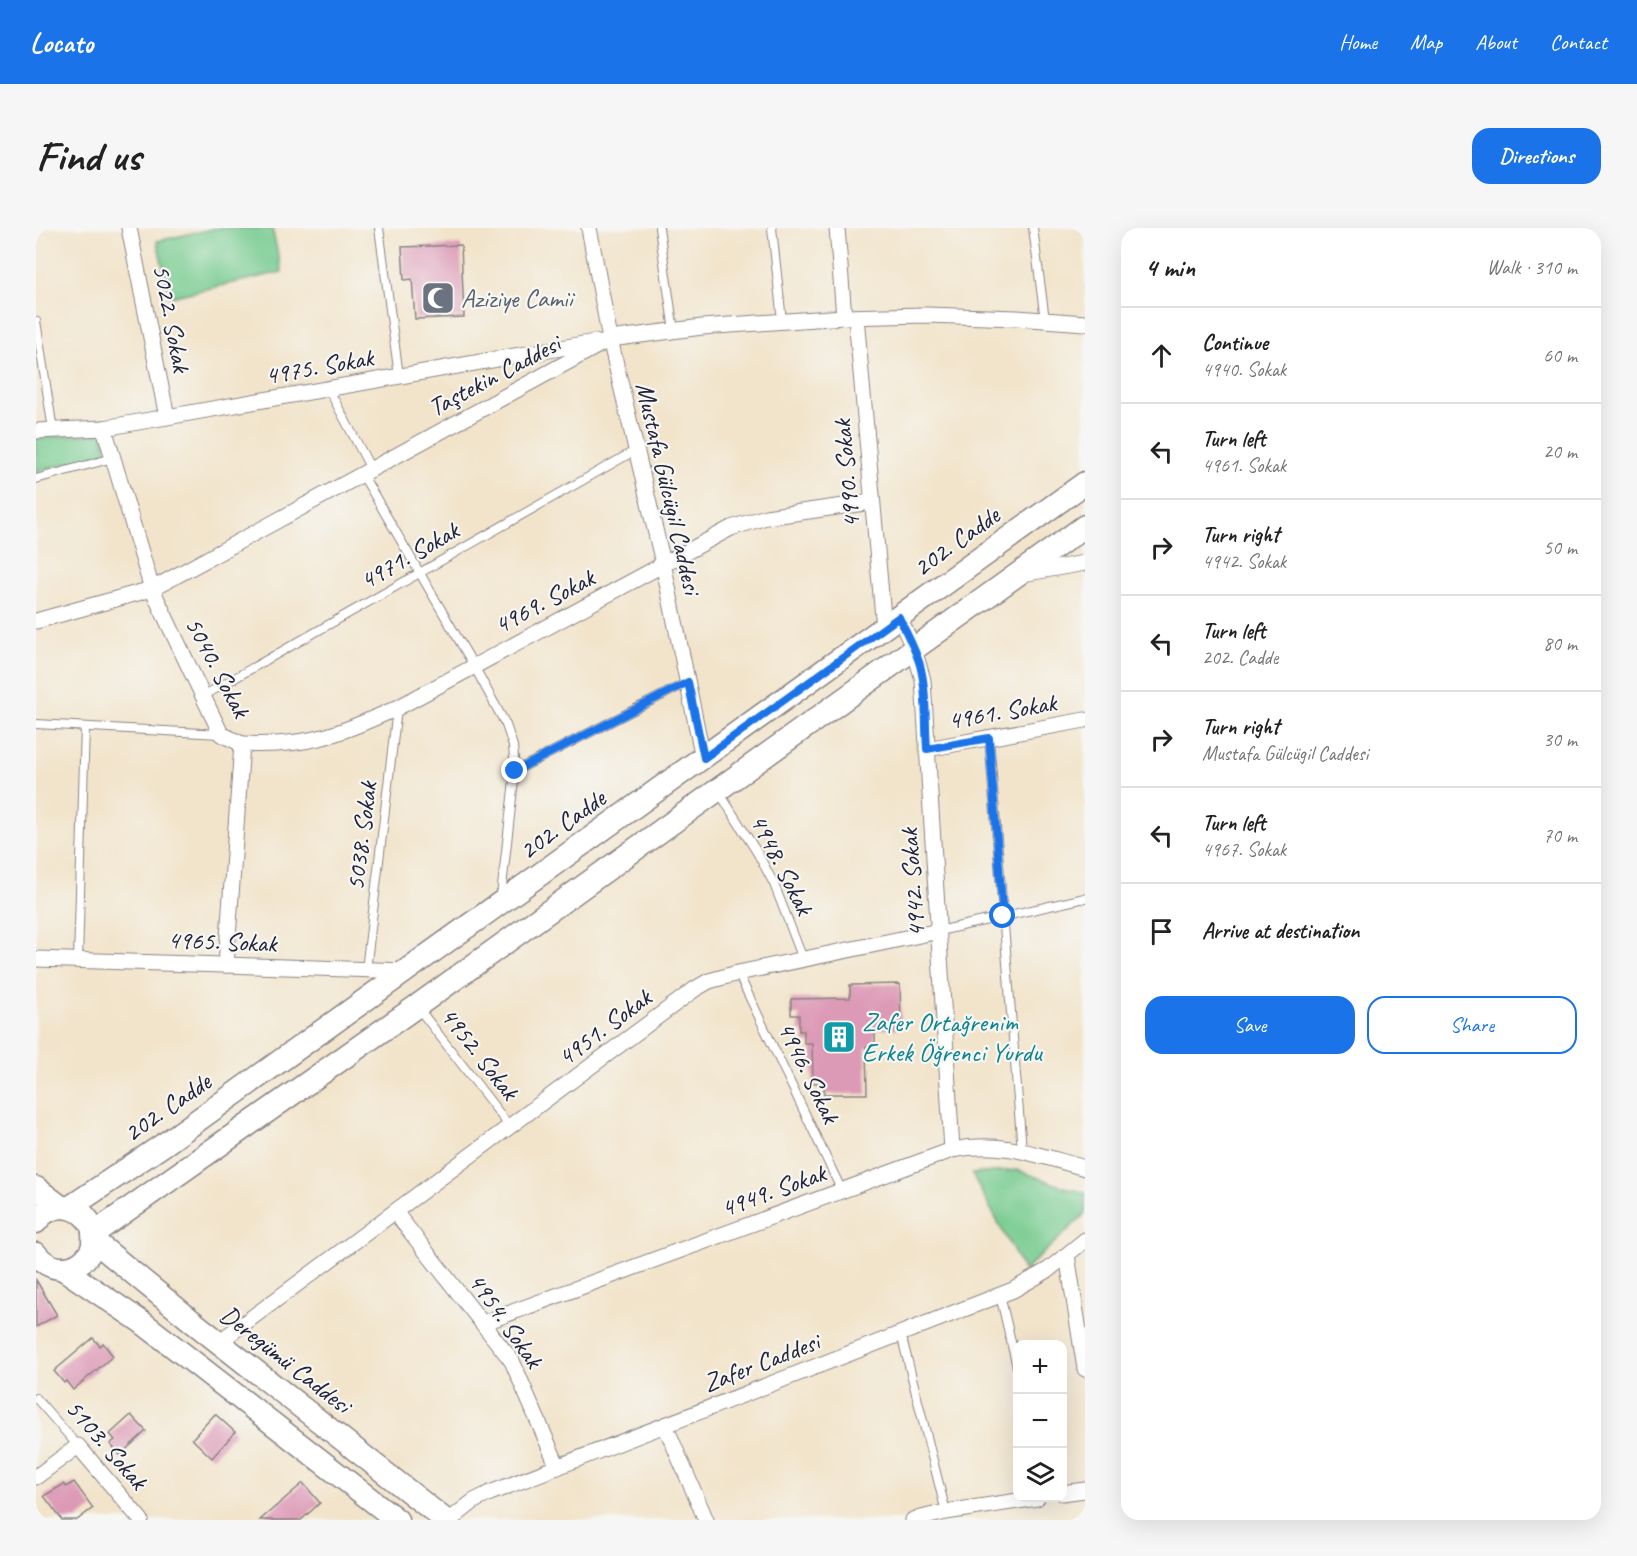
<!DOCTYPE html>
<html lang="en">
<head>
<meta charset="utf-8">
<style>
	body { margin:0; font-family:Caveat,sans-serif; background:#f6f6f6; color:#222 }
	.controls { position:absolute; right:18px; bottom:18px; display:grid; overflow:hidden; border-radius:12px; box-shadow:0 6px 24px #0002 }
	.controls button { width:54px; height:54px; display:grid; place-items:center; padding:0; border:0; border-bottom:2px solid #e0e0e0; background:#fff; color:#222; font:30px sans-serif }
	.stop { position:absolute; width:18px; height:18px; margin:-14px; border:4px solid #1a73e8; border-radius:50%; background:#fff }
	.stop.end { background:#1a73e8; border-color:#fff; box-shadow:0 2px 6px #0008 }
	.list { margin:0; padding:0; list-style:none }
	h2 { display:flex; justify-content:space-between; align-items:center; height:78px; margin:0; padding:0 24px; font-size:26px }
	h2 small { font-size:20px; font-weight:400; color:#767676 }
	.list li { display:grid; grid-template-columns:39px 1fr auto; gap:18px; align-items:center; box-sizing:border-box; height:96px; padding:0 24px; border-top:2px solid #e0e0e0 }
	.list b { display:block; font-size:22px; white-space:nowrap }
	.list p { margin:0; font-size:20px; white-space:nowrap; color:#767676 }
	.list em { font-size:20px; font-style:normal; color:#767676 }
	.actions { display:flex; gap:12px; padding:18px 24px }
	.actions a { flex:1; padding:14px 0; border:2px solid #1a73e8; border-radius:18px; text-align:center; font-size:21px; color:#1a73e8 }
	.actions .main { background:#1a73e8; color:#fff }
	.icon { flex:none; width:33px; height:33px; fill:none; stroke:currentColor; stroke-width:2; stroke-linecap:round; stroke-linejoin:round }
	.map { position:relative; flex:none; width:1049px; height:1292px; overflow:hidden; border-radius:18px }
	header { display:flex; align-items:center; gap:36px; box-sizing:border-box; height:84px; padding:0 30px; background:#1a73e8; color:#fff }
	header strong { font-size:28px }
	nav { display:flex; gap:33px; margin-inline-start:auto; font-size:21px }
	.intro { display:flex; align-items:center; justify-content:space-between; box-sizing:border-box; height:144px; padding:0 36px }
	h1 { margin:0; font-size:42px }
	.button { padding:15px 27px; border-radius:18px; background:#1a73e8; color:#fff; font-size:21px; font-weight:700 }
	main { display:flex; gap:36px; padding:0 36px }
	aside { flex:1; background:#fff; border-radius:18px; box-shadow:0 6px 24px #0002 }
	.map>svg:first-child { display:block }
	.green { fill:#75ca8d; stroke:#4c7664; stroke-width:1.5 }
	.building { fill:#dd9ab6 }
	.lines { fill:none; stroke-linecap:round; stroke-linejoin:round }
	.lane-casing { stroke:#8a8383; stroke-width:10 }
	.street-casing { stroke:#8a8383; stroke-width:17 }
	.secondary-casing { stroke:#8a8383; stroke-width:25 }
	.lane { stroke:#fff; stroke-width:8 }
	.street { stroke:#fff; stroke-width:15 }
	.secondary { stroke:#fff; stroke-width:22 }
	.route { stroke:#1a73e8; stroke-width:8 }
	.labels { text-anchor:middle; stroke-width:4.5; stroke-linejoin:round; paint-order:stroke }
	.worship-label { font-size:26px; fill:#5b616d; stroke:#f6f6f2; text-anchor:start }
	.street-label { font-size:26px; fill:#22223b; stroke:#f6f6f2 }
	.culture-label { font-size:26px; fill:#0d838f; stroke:#f6f6f2; text-anchor:start }
</style>
</head>
<body>
<header>
<strong>Locato</strong>
<nav><a>Home</a><a>Map</a><a>About</a><a>Contact</a></nav>
</header>
<div class="intro"><h1>Find us</h1><a class="button">Directions</a></div>
<main>
<div class="map">
<svg width="1049" height="1292" viewBox="0 0 1049 1292">
	<rect width="100%" height="100%" fill="#f6f6f2"/>
	<filter id="ink" filterUnits="userSpaceOnUse"><feTurbulence type="fractalNoise" baseFrequency=".0167" numOctaves="2"/><feDisplacementMap in="SourceGraphic" scale="12" xChannelSelector="R" yChannelSelector="G"/><feConvolveMatrix kernelMatrix="1 2 1 2 8 2 1 2 1" color-interpolation-filters="sRGB"/></filter>
	<filter id="wash" filterUnits="userSpaceOnUse"><feTurbulence type="fractalNoise" baseFrequency=".008" numOctaves="4" result="noise"/><feDisplacementMap in="SourceGraphic" scale="24" xChannelSelector="R" yChannelSelector="G"/><feGaussianBlur stdDeviation="1.35" result="paint"/><feColorMatrix in="noise" values="0 0 0 0 0 0 0 0 0 0 0 0 0 0 0 0 0 1.4 0 .05"/><feComposite in="paint" operator="in"/></filter>
	<g filter="url(#wash)">
		<rect width="100%" height="100%" fill="#f2e4cb"/>
		<!-- green -->
		<g class="green">
			<polygon points="180,0 236,0 246,44 134,69 121,13"/>
			<polygon points="67,205 71,225 0,244 0,210"/>
			<polygon points="981,942 1033,961 1049,964 1049,986 988,1043 936,946"/>
		</g>
		<g id="blocks">
			<!-- building -->
			<g class="building">
				<polygon points="425,17 428,89 379,91 376,51 368,52 366,19"/>
				<polygon points="864,756 865,801 839,801 839,819 830,819 831,866 788,866 788,855 777,855 776,815 768,815 768,803 763,803 763,787 755,787 755,771 814,770 814,757"/>
				<polygon points="0,1052 21,1087 0,1099"/>
				<polygon points="57,1110 64,1118 67,1115 77,1128 37,1162 30,1153 28,1155 18,1143"/>
				<polygon points="179,1186 199,1204 176,1230 156,1211"/>
				<polygon points="95,1187 110,1203 84,1227 74,1216 79,1212 74,1206"/>
				<polygon points="38,1254 57,1280 41,1292 26,1292 8,1268 28,1256 30,1259"/>
				<polygon points="267,1255 284,1275 265,1292 224,1292"/>
			</g>
		</g>
	</g>
	<g filter="url(#ink)">
		<use href="#blocks" fill-opacity="0" stroke="#8a8383" stroke-width="1.5"/>
		<g class="lines">
			<defs>
				<g id="lane">
					<polyline points="343,0 363,148"/>
					<polyline points="623,0 638,103"/>
					<polyline points="736,0 746,93"/>
					<polyline points="997,0 1009,92"/>
					<polyline points="0,93 17,202"/>
					<polyline points="292,160 335,241"/>
					<polyline points="326,246 438,438 470,497 477,518 479,543 465,668"/>
					<polyline points="0,251 77,230"/>
					<polyline points="167,468 600,222"/>
					<polyline points="0,496 184,506"/>
					<polyline points="953,510 986,922"/>
					<polyline points="479,543 652,454"/>
					<polyline points="683,564 722,626 738,656 767,731"/>
					<polyline points="903,703 1049,670"/>
					<polyline points="42,732 49,499"/>
					<polyline points="330,742 361,481"/>
					<polyline points="702,745 806,963"/>
					<polyline points="383,781 474,899"/>
					<polyline points="964,1067 981,1139"/>
					<polyline points="865,1106 910,1284"/>
					<polyline points="0,1170 42,1218"/>
				</g>
				<g id="street">
					<polyline points="93,0 131,189"/>
					<polyline points="553,0 574,111 627,335 667,530"/>
					<polyline points="801,0 808,89"/>
					<polyline points="820,89 848,400"/>
					<polyline points="68,200 116,361 185,506 206,516 190,737"/>
					<polyline points="0,203 68,200 559,114"/>
					<polyline points="986,346 1049,335"/>
					<polyline points="863,389 878,421 887,452 916,922"/>
					<polyline points="0,393 116,361 574,111 666,99 808,89 890,87 981,90 1049,95"/>
					<path d="M206 516C272 519 302 507 361 480L695 300 730 289 836 274"/>
					<polyline points="891,521 1049,492"/>
					<polyline points="0,731 371,743"/>
					<polyline points="359,984 476,1133 522,1239"/>
					<polyline points="1031,1027 1049,1141"/>
					<path d="M447 1095 916 922C966 912 1001 927 1049 940"/>
					<polyline points="183,1114 659,761 673,753 702,745 903,703"/>
					<polyline points="629,1197 670,1292"/>
					<polyline points="0,1249 42,1218 105,1292"/>
					<polyline points="1026,1265 1049,1262"/>
					<polyline points="414,1292 438,1273 454,1265 977,1062 1012,1042 1049,1012"/>
					<polyline points="877,1292 910,1284 1001,1270"/>
				</g>
				<g id="secondary">
					<polyline points="0,960 25,979"/>
					<polyline points="33,980 130,915 1049,255"/>
					<path d="M0 994C7 984 16 979 28 979 38 980 46 984 52 992 75 1026 26 1060 0 1026"/>
					<polyline points="57,1006 381,778 1049,298"/>
					<polyline points="57,1012 157,1094 409,1292"/>
					<polyline points="27,1041 107,1095 361,1292"/>
				</g>
			</defs>
			<!-- lane casing -->
			<use href="#lane" class="lane-casing"/>
			<!-- street casing -->
			<use href="#street" class="street-casing"/>
			<!-- secondary casing -->
			<use href="#secondary" class="secondary-casing"/>
			<!-- lane -->
			<use href="#lane" class="lane"/>
			<!-- street -->
			<use href="#street" class="street"/>
			<!-- secondary -->
			<use href="#secondary" class="secondary"/>
		</g>
	</g>
	<g class="lines" filter="url(#ink)">
		<!-- route -->
		<path class="route" d="M479 543 652 454 668 530 863 389C870 405 879 420 884 437 891 463 889 493 891 521L953 510 967 688"/>
	</g>
	<!-- icons -->
	<defs>
		<symbol id="mosque-square" viewBox="-11 -11 22 22"><rect x="-9" y="-9" width="18" height="18" rx="4" fill="#6b7280" stroke="#f6f6f2"/><path d="M3.5-4.9A6 6 0 1 0 3.5 4.9A5 5 0 1 1 3.5-4.9Z" fill="#fff"/></symbol>
		<symbol id="building-square" viewBox="-11 -11 22 22"><rect x="-9" y="-9" width="18" height="18" rx="4" fill="#0f9aa8" stroke="#f6f6f2"/><path d="M-4-6H4V6H1V3H-1V6H-4ZM-2.5-4.3h1.7v1.8h-1.7ZM.8-4.3h1.7v1.8H.8ZM-2.5-1h1.7V.8h-1.7ZM.8-1h1.7V.8H.8Z" fill="#fff"/></symbol>
	</defs>
	<g fill-rule="evenodd">
		<use href="#mosque-square" x="383" y="51" width="38" height="38"/>
		<use href="#building-square" x="784" y="790" width="38" height="38"/>
	</g>
	<g class="labels">
		<!-- worship labels -->
		<g class="worship-label">
			<text x="425" y="79">Aziziye Camii</text>
		</g>
		<!-- street labels -->
		<g class="street-label">
			<text transform="translate(136 90) rotate(79)" y="9">5022. Sokak</text>
			<text transform="translate(283 138) rotate(-10)" y="9">4975. Sokak</text>
			<text transform="translate(458 147) rotate(-28)" y="9">Taştekin Caddesi</text>
			<text transform="translate(810 246) rotate(-95)" y="9">4990. Sokak</text>
			<text transform="translate(633 260) rotate(77)" y="9">Mustafa Gülcügil Caddesi</text>
			<text transform="translate(920 313) rotate(-36)" y="9">202. Cadde</text>
			<text transform="translate(373 327) rotate(-30)" y="9">4971. Sokak</text>
			<text transform="translate(508 373) rotate(-28)" y="9">4969. Sokak</text>
			<text transform="translate(182 439) rotate(62)" y="9">5040. Sokak</text>
			<text transform="translate(966 483) rotate(-10)" y="9">4961. Sokak</text>
			<text transform="translate(526 596) rotate(-36)" y="9">202. Cadde</text>
			<text transform="translate(325 608) rotate(-83)" y="9">5038. Sokak</text>
			<text transform="translate(746 636) rotate(63)" y="9">4948. Sokak</text>
			<text transform="translate(876 655) rotate(-94)" y="9">4942. Sokak</text>
			<text transform="translate(186 713) rotate(2)" y="9">4965. Sokak</text>
			<text transform="translate(568 799) rotate(-37)" y="9">4951. Sokak</text>
			<text transform="translate(444 825) rotate(52)" y="9">4952. Sokak</text>
			<text transform="translate(773 844) rotate(64)" y="9">4946. Sokak</text>
			<text transform="translate(131 879) rotate(-35)" y="9">202. Cadde</text>
			<text transform="translate(737 962) rotate(-20)" y="9">4949. Sokak</text>
			<text transform="translate(470 1092) rotate(55)" y="9">4954. Sokak</text>
			<text transform="translate(250 1131) rotate(38)" y="9">Deregümü Caddesi</text>
			<text transform="translate(725 1134) rotate(-21)" y="9">Zafer Caddesi</text>
			<text transform="translate(71 1216) rotate(49)" y="9">5103. Sokak</text>
		</g>
		<!-- culture labels -->
		<g class="culture-label">
			<text x="826" y="803">Zafer Ortağrenim<tspan x="826" dy="30">Erkek Öğrenci Yurdu</tspan></text>
		</g>
	</g>
</svg>
<div class="controls">
<button>+</button>
<button>−</button>
<button><svg class="icon" aria-label="layers" viewBox="0 0 24 24"><path d="M12 4l9 5-9 5-9-5zM3 14l9 5 9-5"/></svg></button>
</div>
<div class="stop" style="left:967px;top:688px"></div>
<div class="stop end" style="left:479px;top:543px"></div>
</div>
<aside>
<h2>4 min<small>Walk · 310 m</small></h2>
<ul class="list">
<li><svg class="icon" aria-label="ahead" viewBox="0 0 24 24"><path d="M12 20V5M6 11l6-6 6 6"/></svg><div><b>Continue</b><p>4940. Sokak</p></div><em>60 m</em></li>
<li><svg class="icon" aria-label="left" viewBox="0 0 24 24"><path d="M17 20v-9H6M10 6l-5 5 5 5"/></svg><div><b>Turn left</b><p>4961. Sokak</p></div><em>20 m</em></li>
<li><svg class="icon" aria-label="right" viewBox="0 0 24 24"><path d="M7 20v-9h11M14 6l5 5-5 5"/></svg><div><b>Turn right</b><p>4942. Sokak</p></div><em>50 m</em></li>
<li><svg class="icon" aria-label="left" viewBox="0 0 24 24"><path d="M17 20v-9H6M10 6l-5 5 5 5"/></svg><div><b>Turn left</b><p>202. Cadde</p></div><em>80 m</em></li>
<li><svg class="icon" aria-label="right" viewBox="0 0 24 24"><path d="M7 20v-9h11M14 6l5 5-5 5"/></svg><div><b>Turn right</b><p>Mustafa Gülcügil Caddesi</p></div><em>30 m</em></li>
<li><svg class="icon" aria-label="left" viewBox="0 0 24 24"><path d="M17 20v-9H6M10 6l-5 5 5 5"/></svg><div><b>Turn left</b><p>4967. Sokak</p></div><em>70 m</em></li>
<li><svg class="icon" aria-label="arrive" viewBox="0 0 24 24"><path d="M6 21V4h12l-3 4 3 4H6"/></svg><div><b>Arrive at destination</b></div></li>
</ul>
<div class="actions"><a class="main">Save</a><a>Share</a></div>
</aside>
</main>
</body>
</html>
